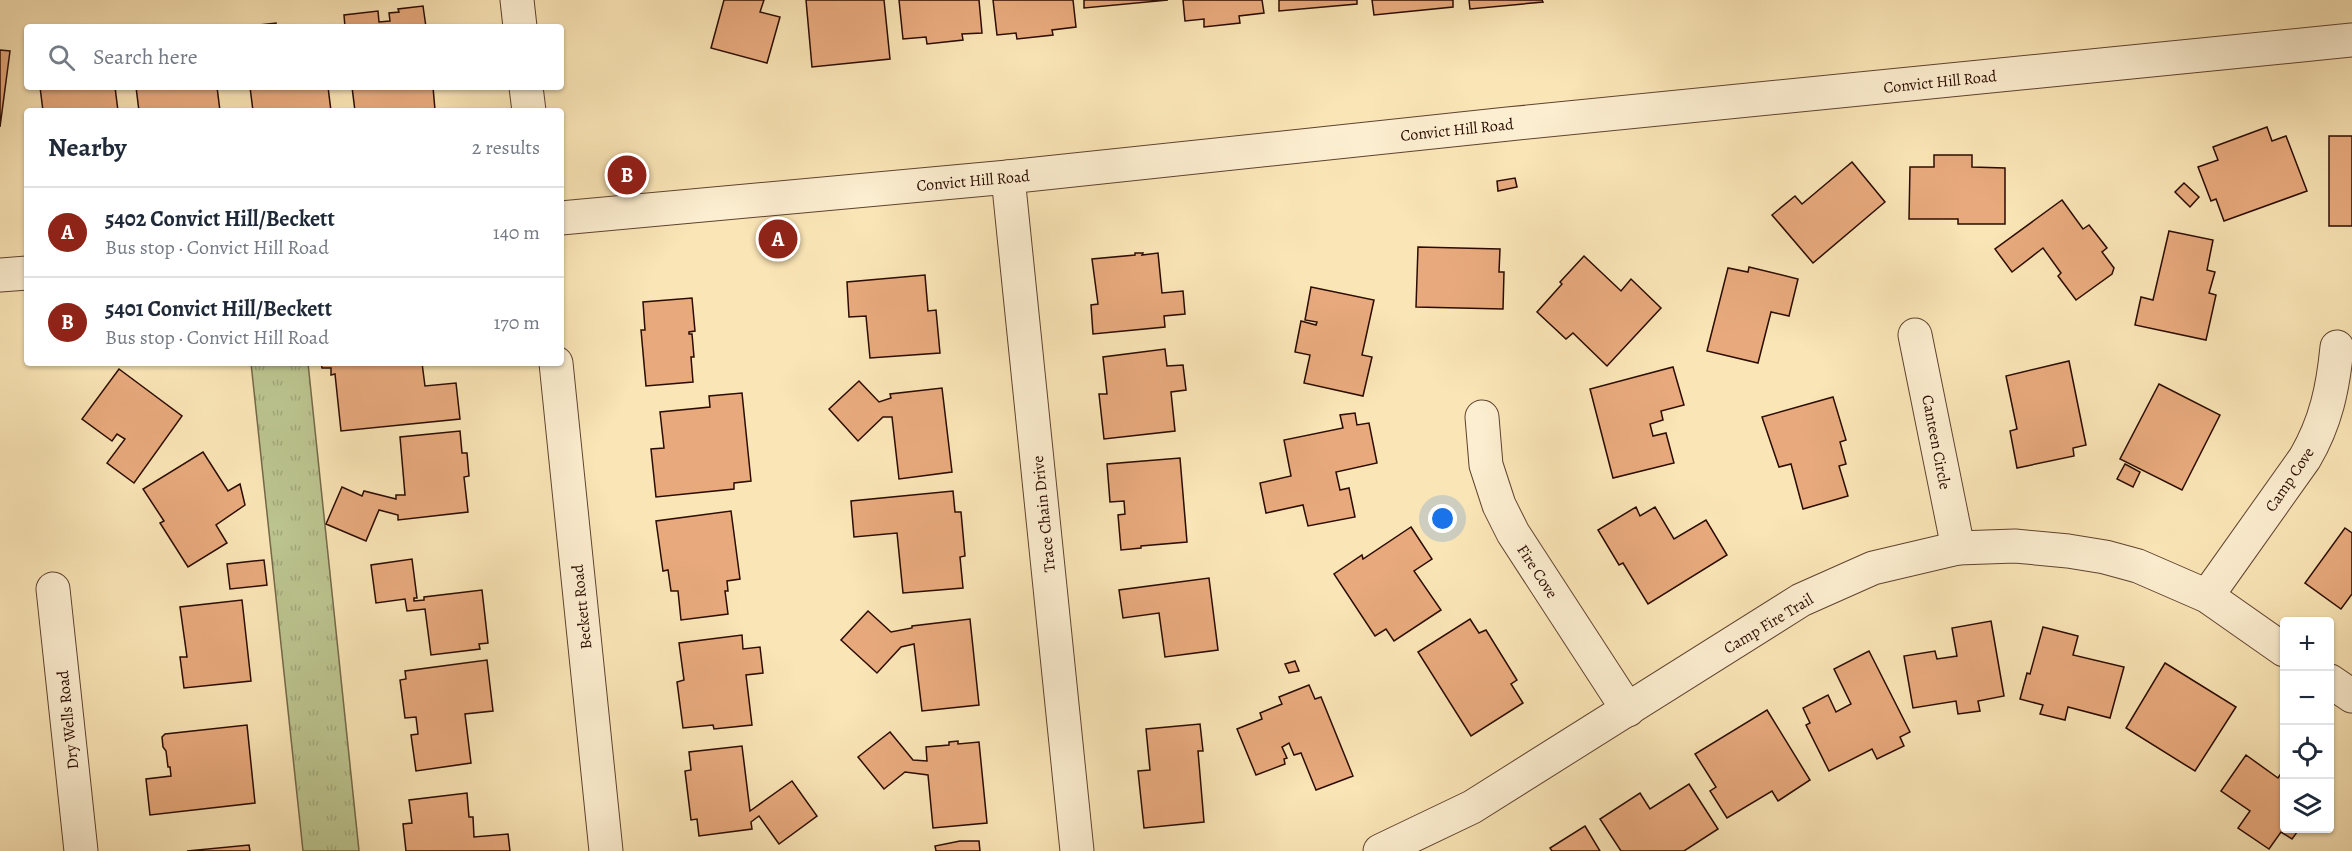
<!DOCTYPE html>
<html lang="en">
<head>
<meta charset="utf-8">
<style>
	body { margin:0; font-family:Alegreya,serif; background:#f6f6f7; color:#1f2937 }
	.controls { position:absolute; right:18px; bottom:18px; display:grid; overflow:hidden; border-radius:6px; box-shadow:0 2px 4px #0004 }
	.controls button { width:54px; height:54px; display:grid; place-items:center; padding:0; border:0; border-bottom:2px solid #e0e1e3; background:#fff; color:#1f2937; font:30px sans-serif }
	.you { position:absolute; left:1443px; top:519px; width:21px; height:21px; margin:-15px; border:4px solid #fff; border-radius:50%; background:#1a73e8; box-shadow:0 0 0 9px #1a73e833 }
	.badge { display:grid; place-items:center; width:39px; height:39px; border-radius:50%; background:#8f2418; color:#fff; font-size:20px; font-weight:700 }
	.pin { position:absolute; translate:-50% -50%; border:3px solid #fff; box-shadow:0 2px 6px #0006 }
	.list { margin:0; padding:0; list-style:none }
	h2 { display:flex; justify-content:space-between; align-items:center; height:78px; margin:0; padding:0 24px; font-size:26px }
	h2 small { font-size:20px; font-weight:400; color:#747a83 }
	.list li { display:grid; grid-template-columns:39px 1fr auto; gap:18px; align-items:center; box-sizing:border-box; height:90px; padding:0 24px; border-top:2px solid #e0e1e3 }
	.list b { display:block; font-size:22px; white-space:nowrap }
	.list p { margin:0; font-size:20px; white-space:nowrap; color:#747a83 }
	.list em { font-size:20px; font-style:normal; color:#747a83 }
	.icon { flex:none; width:33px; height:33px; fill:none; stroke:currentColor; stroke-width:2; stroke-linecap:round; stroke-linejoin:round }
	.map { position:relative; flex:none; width:2352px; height:851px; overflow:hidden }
	.search { position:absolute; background:#fff; box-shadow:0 2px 4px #0004; left:24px; top:24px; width:540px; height:66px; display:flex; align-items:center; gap:15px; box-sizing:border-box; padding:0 21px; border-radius:6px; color:#747a83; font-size:22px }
	.panel { position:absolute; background:#fff; box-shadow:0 2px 4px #0004; left:24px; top:108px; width:540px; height:258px; border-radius:6px }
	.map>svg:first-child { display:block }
	.grass { fill:url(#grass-tufts); stroke:#746849; stroke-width:1.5 }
	.building { fill:#e8aa7d; stroke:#2b0c02; stroke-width:1.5 }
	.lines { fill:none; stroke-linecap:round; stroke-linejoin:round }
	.minor-casing { stroke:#5f422f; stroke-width:35 }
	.minor { stroke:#fceed0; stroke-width:33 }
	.labels { text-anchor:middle; stroke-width:4.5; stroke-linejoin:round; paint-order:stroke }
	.street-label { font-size:16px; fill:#2b0c02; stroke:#fceed0 }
</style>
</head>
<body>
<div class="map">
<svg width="2352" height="851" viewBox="0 0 2352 851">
	<defs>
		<pattern id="grass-tufts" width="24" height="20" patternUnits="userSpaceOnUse" patternTransform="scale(1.5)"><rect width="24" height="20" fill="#bcc590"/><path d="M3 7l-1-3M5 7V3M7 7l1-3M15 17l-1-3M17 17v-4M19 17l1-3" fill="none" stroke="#a2a87b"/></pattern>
	</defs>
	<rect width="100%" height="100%" fill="#fae5b6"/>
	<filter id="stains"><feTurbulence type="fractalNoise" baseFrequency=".00333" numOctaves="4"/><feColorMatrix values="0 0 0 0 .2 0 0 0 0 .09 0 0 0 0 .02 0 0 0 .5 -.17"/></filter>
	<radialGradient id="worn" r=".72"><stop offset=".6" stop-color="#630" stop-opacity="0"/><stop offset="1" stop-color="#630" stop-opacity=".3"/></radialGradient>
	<!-- grass -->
	<polygon class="grass" points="251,363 308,363 359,851 303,851"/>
	<!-- building -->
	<g class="building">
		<polygon points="724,0 764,0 760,12 780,17 767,63 711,48"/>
		<polygon points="806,0 884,0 890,59 812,67"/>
		<polygon points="899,0 979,0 982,33 962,34 963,40 927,44 926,37 903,39"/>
		<polygon points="993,0 1073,0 1076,27 1052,30 1053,35 1017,39 1016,33 997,35"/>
		<polygon points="1084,0 1168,0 1084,8"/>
		<polygon points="1183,0 1262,0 1264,13 1239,16 1240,23 1204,27 1204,19 1185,21"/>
		<polygon points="1279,0 1357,0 1357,4 1279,11"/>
		<polygon points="1372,0 1453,0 1453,7 1374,15"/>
		<polygon points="1469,0 1542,0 1543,2 1470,9"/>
		<polygon points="423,6 426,27 345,27 344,15 378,11 379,22 390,21 389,13 399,12 398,9"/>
		<polygon points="276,23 276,27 242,27"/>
		<polygon points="0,50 10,51 0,127"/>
		<polygon points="40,87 115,87 118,111 43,111"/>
		<polygon points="136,87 217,87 220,111 139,111"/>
		<polygon points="250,87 328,87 331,111 253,111"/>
		<polygon points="352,87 433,87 435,110 355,111"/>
		<polygon points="2267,127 2272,141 2286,136 2307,191 2224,221 2216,199 2211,201 2198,167 2218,160 2213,147"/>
		<rect x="2329" y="136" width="23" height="90"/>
		<polygon points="1934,155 1972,155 1972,167 2005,168 2005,224 1958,224 1958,219 1909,219 1910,167 1934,167"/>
		<polygon points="1852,162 1885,202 1813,263 1772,215 1795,196 1802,204"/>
		<polygon points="1515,178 1517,187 1498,191 1497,181"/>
		<polygon points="2184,183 2199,197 2190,207 2175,192"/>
		<polygon points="2062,200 2083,229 2089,225 2107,248 2102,252 2114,268 2112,274 2076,300 2058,276 2061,273 2043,248 2012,272 1995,249"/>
		<polygon points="2169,231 2213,240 2207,270 2215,272 2209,293 2216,295 2206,340 2135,325 2141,297 2153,300"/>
		<polygon points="1418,247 1500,249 1499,272 1504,272 1503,309 1416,307"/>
		<polygon points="1135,253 1143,253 1142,255 1158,253 1162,293 1183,291 1185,314 1164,316 1165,327 1093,334 1091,305 1098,304 1092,259 1135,255"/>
		<polygon points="1584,256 1621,291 1631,279 1661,308 1607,366 1573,333 1566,339 1537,312 1562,284 1560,282"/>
		<polygon points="1749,267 1798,279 1789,316 1771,312 1758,363 1707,351 1728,268 1748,272"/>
		<polygon points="925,275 928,311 936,310 940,353 870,358 866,316 849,317 847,282"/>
		<polygon points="1311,287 1374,300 1362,355 1372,357 1363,396 1304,383 1310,355 1295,352 1301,321 1316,325 1317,322 1305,320"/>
		<polygon points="692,298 695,331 689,332 689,334 692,334 694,357 691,357 693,382 646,386 641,330 645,330 643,302"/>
		<polygon points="1165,349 1167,366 1183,365 1186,390 1171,392 1175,431 1104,439 1099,394 1107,394 1103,357"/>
		<polygon points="2069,361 2086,445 2073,448 2074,456 2017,468 2010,431 2017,429 2006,376"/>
		<polygon points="321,363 422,363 425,386 456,383 460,419 341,431 335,374 331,375 331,368 322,368"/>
		<polygon points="1673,367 1684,405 1661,411 1663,420 1650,424 1653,436 1666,433 1674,463 1613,478 1590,389"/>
		<polygon points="119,369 182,416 134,483 107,463 125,439 117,434 112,441 82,419"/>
		<polygon points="859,381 879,402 891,398 890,394 942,388 952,472 899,479 892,417 883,417 858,441 829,409"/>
		<polygon points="2159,384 2220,415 2182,490 2120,459"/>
		<polygon points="742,393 751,481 734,483 734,489 656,497 651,449 664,448 660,412 710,407 709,396"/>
		<polygon points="1833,397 1846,440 1840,442 1846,464 1839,466 1848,496 1803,509 1791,464 1779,467 1762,417"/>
		<polygon points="1355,413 1357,425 1369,423 1377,463 1336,472 1340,490 1349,488 1355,517 1308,526 1303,505 1266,513 1260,483 1291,476 1284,440 1343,428 1340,415"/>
		<polygon points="460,431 462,453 467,453 469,476 464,477 468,512 398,520 398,515 379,510 366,541 326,524 342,487 362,496 364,491 396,499 396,495 405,495 400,437"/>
		<polygon points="203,452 228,491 240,484 245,505 216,525 227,543 188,567 160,523 164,521 143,489"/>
		<polygon points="1180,458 1187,542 1141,546 1141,548 1121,550 1118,515 1125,514 1124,501 1110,502 1107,464"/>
		<polygon points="2125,464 2140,472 2133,487 2117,479"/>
		<polygon points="953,491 955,512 961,512 965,556 960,557 963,588 903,593 897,533 854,537 851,501"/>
		<polygon points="1636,507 1640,516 1655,507 1674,539 1706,520 1727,555 1648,604 1623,563 1619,565 1598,530"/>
		<polygon points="731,511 740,579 727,581 728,591 725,591 728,614 681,620 678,591 671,591 668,570 663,571 656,521"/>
		<polygon points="1411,527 1432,559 1414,571 1441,610 1394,641 1386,629 1375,636 1334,574 1362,555 1363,559"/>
		<polygon points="2345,528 2352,533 2352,594 2341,609 2305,583"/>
		<polygon points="412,559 417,598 414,598 414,601 424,600 424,597 482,590 488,643 479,644 480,649 431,655 425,609 407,611 405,599 376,603 371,565"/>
		<polygon points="264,560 267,585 230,589 227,564"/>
		<polygon points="1209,578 1218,650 1165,657 1159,613 1123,618 1119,590"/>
		<polygon points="242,600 251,681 184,688 180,657 187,657 180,607"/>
		<polygon points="868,611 891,632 912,628 912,626 970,619 979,705 922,711 914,644 901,647 877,673 841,640"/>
		<polygon points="1470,619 1479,633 1486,630 1517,680 1511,684 1523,703 1471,736 1418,652"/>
		<polygon points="1991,621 2004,696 1978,701 1980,711 1958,714 1956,701 1913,708 1904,656 1935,651 1937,659 1957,656 1952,628"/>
		<polygon points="2043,627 2078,636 2073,655 2124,667 2110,718 2068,707 2065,720 2040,714 2043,705 2020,699 2027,673 2030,674"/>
		<polygon points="742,635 743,649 760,647 763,673 746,675 752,725 714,729 713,725 683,728 677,682 684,680 679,643"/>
		<polygon points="1869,651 1910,732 1900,737 1904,746 1877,759 1872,749 1829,771 1806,725 1810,723 1803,708 1828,695 1836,712 1851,704 1834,669"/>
		<polygon points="487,660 493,711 465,714 471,763 416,771 411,735 418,734 416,717 405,718 400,680 406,679 405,671"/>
		<polygon points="1295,661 1299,671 1289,673 1285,664"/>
		<polygon points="2165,663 2236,707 2195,771 2126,728"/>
		<polygon points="1309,685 1315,699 1321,697 1353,776 1316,790 1301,753 1294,755 1289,743 1282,747 1287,758 1284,759 1285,764 1256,775 1237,729 1262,719 1260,713 1282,704 1279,697"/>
		<polygon points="1767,710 1810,780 1778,801 1772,791 1727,818 1710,791 1716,787 1695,754"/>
		<polygon points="1200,724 1203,751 1198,751 1204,822 1144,828 1138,771 1150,770 1146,729"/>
		<polygon points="247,725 255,803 150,815 146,779 171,776 170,767 168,767 166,751 163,747 162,737 165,734"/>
		<polygon points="890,732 913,760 927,761 926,747 949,745 949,742 958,741 958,744 979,742 987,823 933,828 928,775 905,772 884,789 858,757"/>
		<polygon points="742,746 750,811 792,781 817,816 779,844 759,816 751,822 752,829 699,836 697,819 691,820 685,771 691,770 689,752"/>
		<polygon points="2246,755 2278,778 2284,769 2284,828 2300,828 2292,839 2281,832 2269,849 2238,828 2250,811 2221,791"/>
		<polygon points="1689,784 1718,829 1684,851 1621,851 1600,819 1640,793 1650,809"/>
		<polygon points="467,793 469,817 473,817 474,837 508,834 510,851 406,851 403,824 412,823 409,800"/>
		<polygon points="1585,826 1600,851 1552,851 1550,848"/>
		<polygon points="960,841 979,841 980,851 936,851 935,846"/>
		<polygon points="249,845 250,851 187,851"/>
	</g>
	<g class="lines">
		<defs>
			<g id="minor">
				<polyline points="517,0 520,27"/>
				<polyline points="526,87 529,111"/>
				<polyline points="1008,177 1077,851"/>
				<polyline points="561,218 1008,177 1508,124 2352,40"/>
				<polyline points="0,275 27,273"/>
				<polyline points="1915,335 1958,548"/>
				<polyline points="556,363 606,851"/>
				<polyline points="1482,417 1486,465 1499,505 1513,533 1628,710"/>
				<polyline points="53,589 81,851"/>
				<path d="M2207 596 2305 458C2326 422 2333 388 2337 347"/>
				<polyline points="2330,681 2352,696"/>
				<polyline points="1380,851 1472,807 1801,600 1873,568 1958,548 2015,546 2068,551 2105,557 2138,566 2207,596 2284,650"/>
			</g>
		</defs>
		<!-- minor casing -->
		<use href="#minor" class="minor-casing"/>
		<!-- minor -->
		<use href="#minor" class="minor"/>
	</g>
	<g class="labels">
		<!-- street labels -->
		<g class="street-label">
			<text transform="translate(1940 81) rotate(-6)" y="6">Convict Hill Road</text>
			<text transform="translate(1457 129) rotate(-6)" y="6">Convict Hill Road</text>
			<text transform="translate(973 180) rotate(-5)" y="6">Convict Hill Road</text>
			<text transform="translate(1937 442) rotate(79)" y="6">Canteen Circle</text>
			<text transform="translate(2289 479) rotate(-56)" y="6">Camp Cove</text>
			<text transform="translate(1043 514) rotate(-96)" y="6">Trace Chain Drive</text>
			<text transform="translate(1538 571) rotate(57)" y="6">Fire Cove</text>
			<text transform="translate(581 607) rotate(-96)" y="6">Beckett Road</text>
			<text transform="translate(1768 623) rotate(-31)" y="6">Camp Fire Trail</text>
			<text transform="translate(67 720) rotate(-96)" y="6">Dry Wells Road</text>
		</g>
	</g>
	<rect width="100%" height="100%" filter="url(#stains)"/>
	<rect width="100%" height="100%" fill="url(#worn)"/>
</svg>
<div class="controls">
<button>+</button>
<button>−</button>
<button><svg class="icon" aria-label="locate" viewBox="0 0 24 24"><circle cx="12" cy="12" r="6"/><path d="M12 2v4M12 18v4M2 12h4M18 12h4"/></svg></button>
<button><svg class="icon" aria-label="layers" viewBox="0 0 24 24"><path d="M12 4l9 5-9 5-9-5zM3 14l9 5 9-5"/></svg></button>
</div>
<div class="you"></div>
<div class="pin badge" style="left:778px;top:239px">A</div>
<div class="pin badge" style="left:627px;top:175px">B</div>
<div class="search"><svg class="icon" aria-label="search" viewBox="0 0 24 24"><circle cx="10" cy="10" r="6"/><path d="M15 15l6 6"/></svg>Search here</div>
<section class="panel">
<h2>Nearby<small>2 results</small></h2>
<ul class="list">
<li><span class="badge">A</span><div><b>5402 Convict Hill/Beckett</b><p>Bus stop · Convict Hill Road</p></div><em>140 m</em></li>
<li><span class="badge">B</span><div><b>5401 Convict Hill/Beckett</b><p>Bus stop · Convict Hill Road</p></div><em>170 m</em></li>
</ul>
</section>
</div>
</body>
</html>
